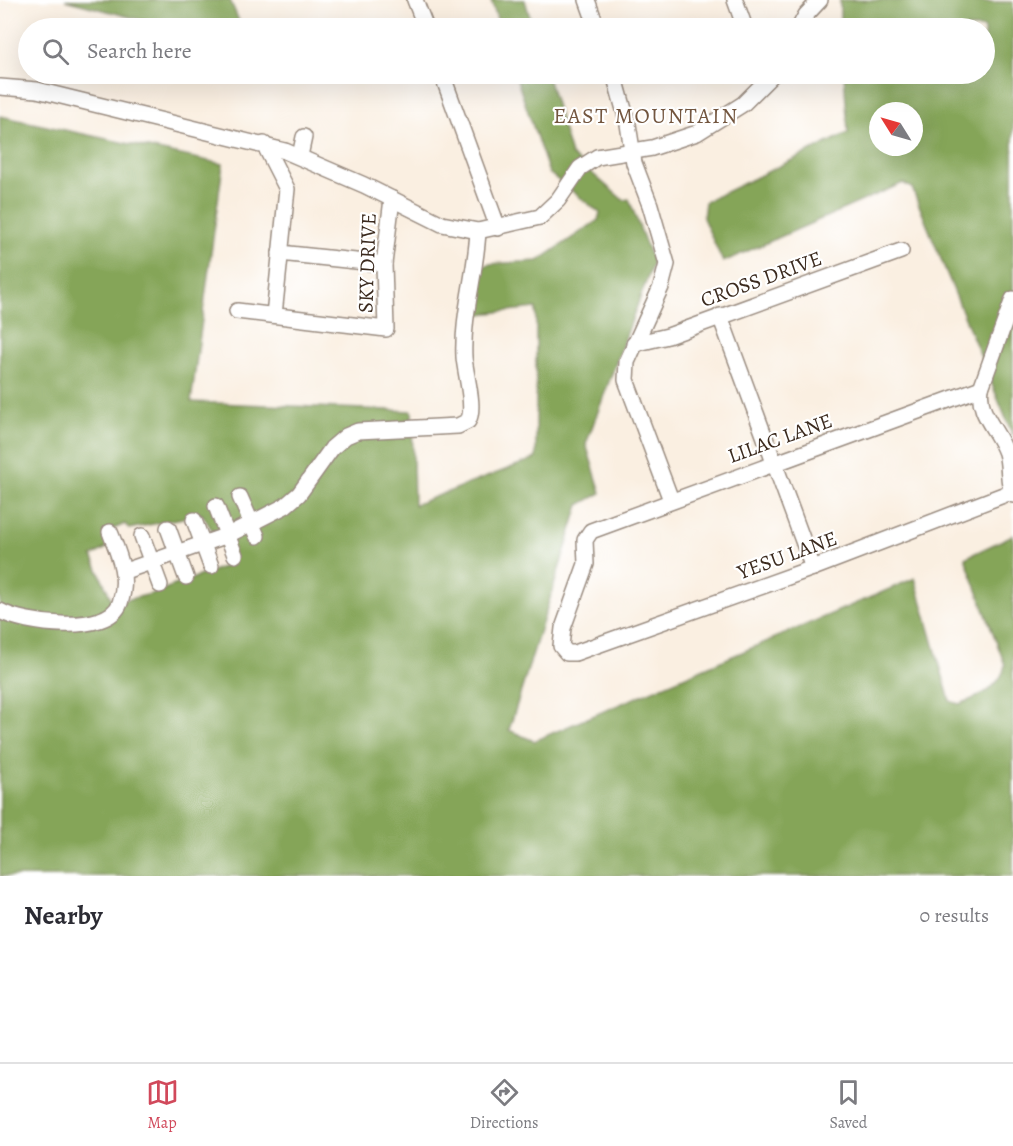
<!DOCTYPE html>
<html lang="en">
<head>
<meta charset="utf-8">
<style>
	body { margin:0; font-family:Alegreya,serif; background:#f7f7f7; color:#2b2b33 }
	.compass { position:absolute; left:869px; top:102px; width:54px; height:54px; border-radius:50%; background:#fff; box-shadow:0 6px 24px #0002; rotate:307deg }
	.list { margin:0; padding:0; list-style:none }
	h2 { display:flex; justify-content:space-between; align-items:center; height:78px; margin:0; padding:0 24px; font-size:26px }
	h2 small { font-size:20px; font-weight:400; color:#7c7c81 }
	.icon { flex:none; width:33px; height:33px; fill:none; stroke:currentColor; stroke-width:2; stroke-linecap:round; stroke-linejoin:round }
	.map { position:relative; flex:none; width:1013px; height:876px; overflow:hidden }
	.search { position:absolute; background:#fff; box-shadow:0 6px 24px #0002; left:18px; right:18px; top:18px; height:66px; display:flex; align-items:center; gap:15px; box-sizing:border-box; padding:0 21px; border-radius:33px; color:#7c7c81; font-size:22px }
	.sheet { height:186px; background:#fff }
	nav { display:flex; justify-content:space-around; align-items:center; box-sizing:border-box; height:84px; border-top:2px solid #e1e1e2; background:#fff; font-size:16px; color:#7c7c81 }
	nav a { display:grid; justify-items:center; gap:3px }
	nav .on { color:#d1495b }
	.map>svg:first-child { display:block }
	.forest { fill:#85a559; stroke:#60683c; stroke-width:1.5; fill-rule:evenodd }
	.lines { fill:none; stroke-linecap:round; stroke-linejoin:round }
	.minor-casing { stroke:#9a8c80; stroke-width:18 }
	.minor { stroke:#fff; stroke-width:15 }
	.labels { text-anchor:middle; stroke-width:4.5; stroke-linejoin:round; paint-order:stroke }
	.street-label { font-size:21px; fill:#3b2a1e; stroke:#fff }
	.neighbourhood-label { font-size:22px; letter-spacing:1.5px; fill:#73563f; stroke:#fff }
</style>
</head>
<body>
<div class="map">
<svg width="1013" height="876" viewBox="0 0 1013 876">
	<rect width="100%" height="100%" fill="#fff"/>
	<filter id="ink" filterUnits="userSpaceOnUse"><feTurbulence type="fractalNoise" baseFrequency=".0167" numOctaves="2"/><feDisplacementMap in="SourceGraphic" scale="12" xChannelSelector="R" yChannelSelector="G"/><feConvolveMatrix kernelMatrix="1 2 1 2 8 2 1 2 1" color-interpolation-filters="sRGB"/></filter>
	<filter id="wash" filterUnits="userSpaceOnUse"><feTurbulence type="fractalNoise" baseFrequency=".008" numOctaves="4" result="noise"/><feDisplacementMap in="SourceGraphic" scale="24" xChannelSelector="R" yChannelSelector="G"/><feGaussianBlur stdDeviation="1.35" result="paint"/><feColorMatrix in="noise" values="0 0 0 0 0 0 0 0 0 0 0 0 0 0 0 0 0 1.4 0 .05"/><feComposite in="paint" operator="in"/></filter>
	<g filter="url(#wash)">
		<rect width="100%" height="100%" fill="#faefe1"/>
		<!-- forest -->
		<g class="forest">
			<polygon points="65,0 230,0 242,28 172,28"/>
			<polygon points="491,0 525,0 533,28 500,28"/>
			<path d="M840 0 1013 2V436L912 188 903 183 723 262 703 218 705 202 848 133 844 74H984V28H840ZM878 111H914V147H878Z"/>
			<path d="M515 74H547L571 155 623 200 629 199 653 263 586 444 601 493 579 505 509 730 534 741 915 578 950 701 959 704C978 698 1002 686 1005 665L965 558 1013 535V876H0V116L223 164 191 402 412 411 414 505 536 458V308L480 314 477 311 481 268 488 264 538 261 598 220 600 213 549 173ZM202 514 220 543 228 565 151 594 113 603 92 556 110 546 111 530 125 524 129 529Z"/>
		</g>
	</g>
	<g filter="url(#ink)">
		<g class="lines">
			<defs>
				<g id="minor">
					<polyline points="415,0 426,28"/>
					<polyline points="587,0 597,28"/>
					<polyline points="735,0 745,28"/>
					<polyline points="799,28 806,15 820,0"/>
					<polyline points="442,74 498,228"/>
					<polyline points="614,74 628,124 634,163 650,205 667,264 661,287 627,362 626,380 671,500"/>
					<polyline points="0,87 37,90 285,151 364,185 442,224 478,231 540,217 558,200 580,168 597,157 652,148 697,133 743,104 773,74"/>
					<polyline points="264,144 287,189 274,315"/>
					<polyline points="300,156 304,137"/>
					<polyline points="280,253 384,264"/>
					<path d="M1013 299 981 388C977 415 998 429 1006 453 1010 467 1007 483 1013 495"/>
					<polyline points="237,311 386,329 384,264 392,199"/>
					<polyline points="720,316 813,568"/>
					<polyline points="634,344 668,336 901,251"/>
					<polyline points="981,388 591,531 585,540 586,564 563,628 561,646 567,653 575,653 813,568 1011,492"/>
					<polyline points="240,497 257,536"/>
					<polyline points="216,506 235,555"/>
					<polyline points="194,520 211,566"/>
					<polyline points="168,528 186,577"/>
					<polyline points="142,536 160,585"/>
					<path d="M125 571 228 535 285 506 299 494 332 448 346 436 358 431 458 426 468 421C476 408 465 373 464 357 462 314 476 274 478 231"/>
					<path d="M0 611C24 624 108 636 120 603 129 577 119 555 110 532"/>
				</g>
			</defs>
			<!-- minor casing -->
			<use href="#minor" class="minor-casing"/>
			<!-- minor -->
			<use href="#minor" class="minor"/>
		</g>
	</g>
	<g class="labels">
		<!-- street labels -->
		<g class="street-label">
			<text transform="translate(367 263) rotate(-88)" y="7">SKY DRIVE</text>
			<text transform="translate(761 279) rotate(-20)" y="7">CROSS DRIVE</text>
			<text transform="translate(780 438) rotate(-20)" y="7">LILAC LANE</text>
			<text transform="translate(787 555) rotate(-20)" y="7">YESU LANE</text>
		</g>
		<!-- neighbourhood labels -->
		<g class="neighbourhood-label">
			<text x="646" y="123">EAST MOUNTAIN</text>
		</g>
	</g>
</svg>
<svg class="compass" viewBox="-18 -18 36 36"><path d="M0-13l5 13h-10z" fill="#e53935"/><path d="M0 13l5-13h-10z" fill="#7c7c81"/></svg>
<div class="search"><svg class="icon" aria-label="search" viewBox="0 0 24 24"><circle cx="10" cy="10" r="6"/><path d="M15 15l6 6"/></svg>Search here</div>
</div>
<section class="sheet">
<h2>Nearby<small>0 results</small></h2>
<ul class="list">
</ul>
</section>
<nav>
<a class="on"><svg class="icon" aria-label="map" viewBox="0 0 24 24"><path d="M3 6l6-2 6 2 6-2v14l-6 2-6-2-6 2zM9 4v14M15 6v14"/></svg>Map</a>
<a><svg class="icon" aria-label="directions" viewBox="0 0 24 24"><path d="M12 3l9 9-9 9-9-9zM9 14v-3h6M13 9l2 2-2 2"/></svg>Directions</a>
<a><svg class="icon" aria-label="saved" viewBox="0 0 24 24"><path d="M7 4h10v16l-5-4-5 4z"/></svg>Saved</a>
</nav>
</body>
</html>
